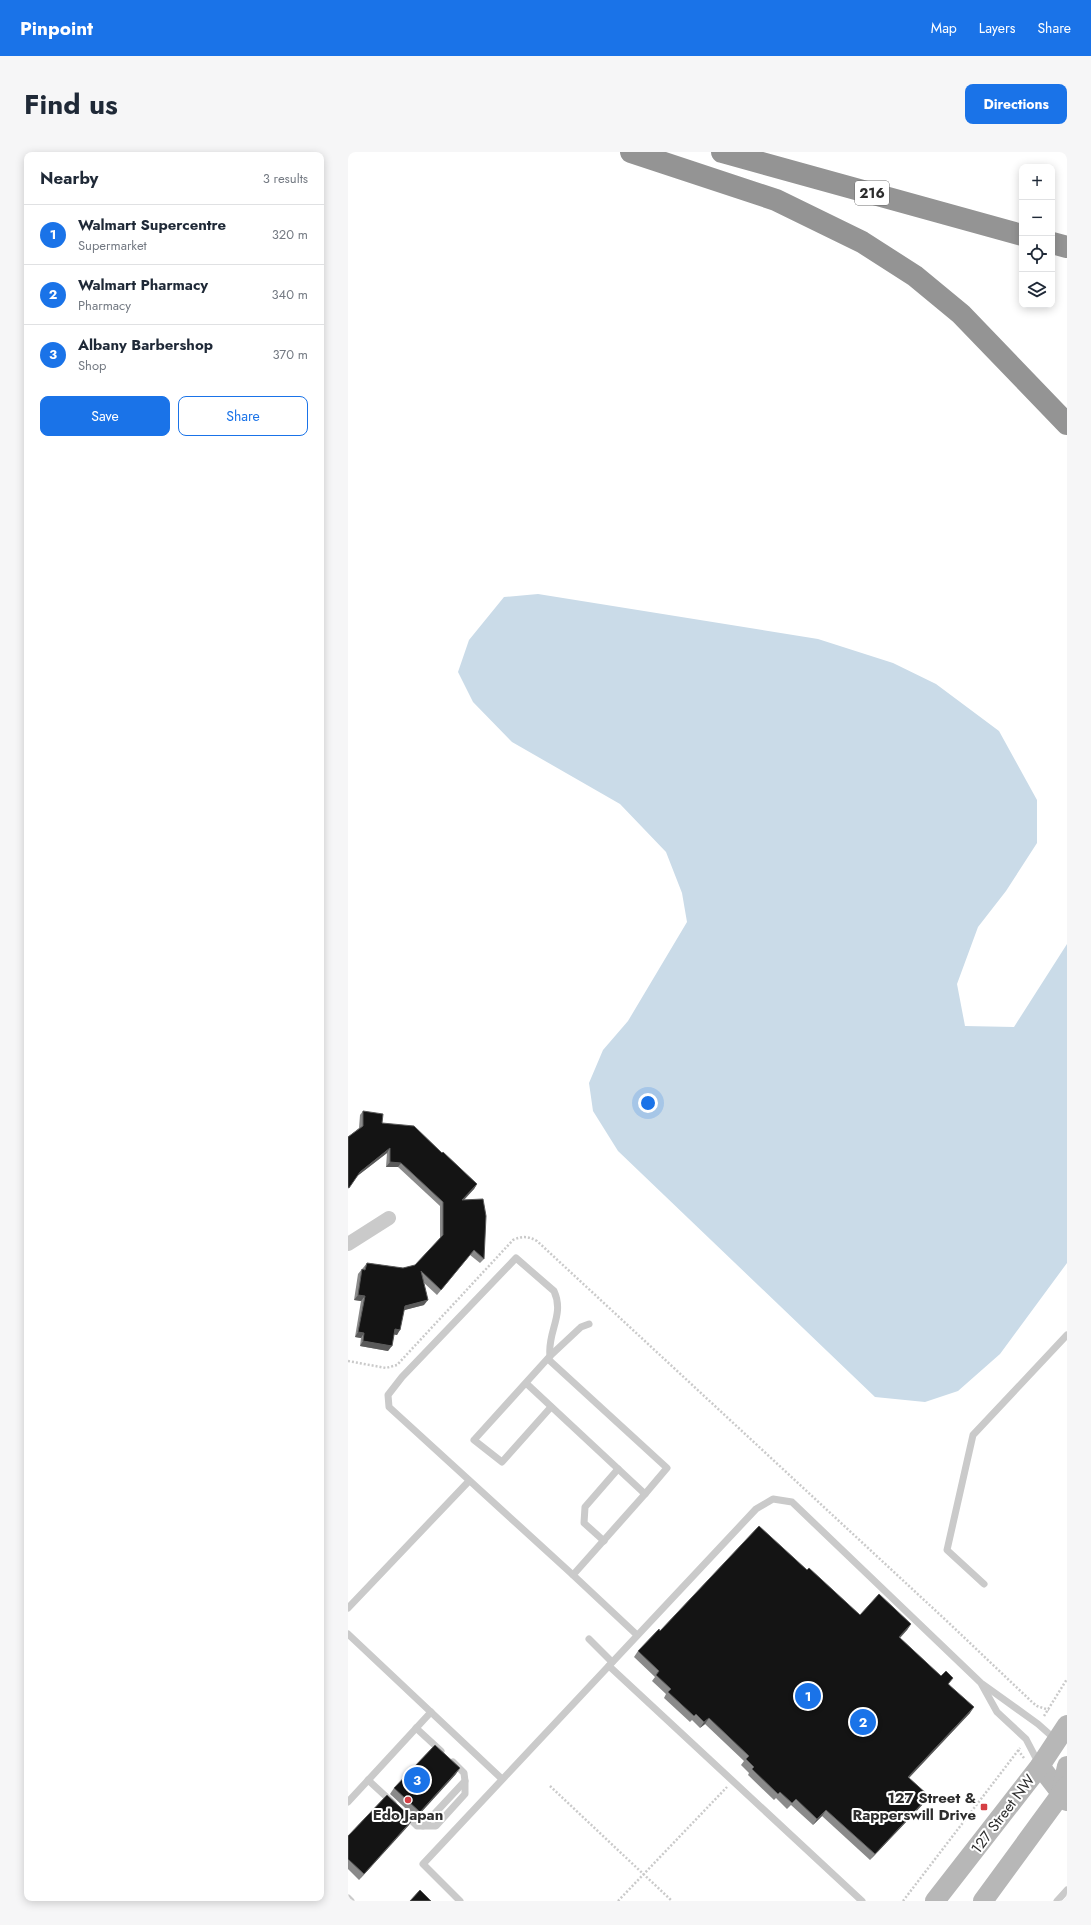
<!DOCTYPE html>
<html lang="en">
<head>
<meta charset="utf-8">
<style>
	body { margin:0; font-family:Jost,sans-serif; background:#f6f6f7; color:#1f2937 }
	.controls { position:absolute; right:12px; top:12px; display:grid; overflow:hidden; border-radius:8px; box-shadow:0 2px 10px #0003 }
	.controls button { width:36px; height:36px; display:grid; place-items:center; padding:0; border:0; border-bottom:1px solid #e0e1e3; background:#fff; color:#1f2937; font:20px sans-serif }
	.you { position:absolute; left:300px; top:951px; width:14px; height:14px; margin:-10px; border:3px solid #fff; border-radius:50%; background:#1a73e8; box-shadow:0 0 0 6px #1a73e833 }
	.badge { display:grid; place-items:center; width:26px; height:26px; border-radius:50%; background:#1a73e8; color:#fff; font-size:13px; font-weight:700 }
	.pin { position:absolute; translate:-50% -50%; border:2px solid #fff; box-shadow:0 1px 4px #0006 }
	.list { margin:0; padding:0; list-style:none }
	h2 { display:flex; justify-content:space-between; align-items:center; height:52px; margin:0; padding:0 16px; font-size:17px }
	h2 small { font-size:13px; font-weight:400; color:#747a83 }
	.list li { display:grid; grid-template-columns:26px 1fr auto; gap:12px; align-items:center; box-sizing:border-box; height:60px; padding:0 16px; border-top:1px solid #e0e1e3 }
	.list b { display:block; font-size:15px; white-space:nowrap }
	.list p { margin:0; font-size:13px; white-space:nowrap; color:#747a83 }
	.list em { font-size:13px; font-style:normal; color:#747a83 }
	.actions { display:flex; gap:8px; padding:12px 16px }
	.actions a { flex:1; padding:9px 0; border:1px solid #1a73e8; border-radius:8px; text-align:center; font-size:14px; color:#1a73e8 }
	.actions .main { background:#1a73e8; color:#fff }
	.icon { flex:none; width:22px; height:22px; fill:none; stroke:currentColor; stroke-width:2; stroke-linecap:round; stroke-linejoin:round }
	.map { position:relative; flex:none; width:719px; height:1749px; overflow:hidden; border-radius:8px }
	header { display:flex; align-items:center; gap:24px; box-sizing:border-box; height:56px; padding:0 20px; background:#1a73e8; color:#fff }
	header strong { font-size:19px }
	nav { display:flex; gap:22px; margin-inline-start:auto; font-size:14px }
	.intro { display:flex; align-items:center; justify-content:space-between; box-sizing:border-box; height:96px; padding:0 24px }
	h1 { margin:0; font-size:28px }
	.button { padding:10px 18px; border-radius:8px; background:#1a73e8; color:#fff; font-size:14px; font-weight:700 }
	main { display:flex; gap:24px; padding:0 24px }
	aside { flex:1; background:#fff; border-radius:8px; box-shadow:0 2px 10px #0003 }
	.map>svg:first-child { display:block }
	.water { fill:#cadbe8 }
	.lines { fill:none; stroke-linecap:round; stroke-linejoin:round }
	.path { stroke:#cacaca; stroke-width:2.5; stroke-dasharray:2 2; stroke-linecap:butt }
	.lane { stroke:#cacaca; stroke-width:7 }
	.street { stroke:#cacaca; stroke-width:14 }
	.secondary { stroke:#b7b7b7; stroke-width:20 }
	.highway { stroke:#949494; stroke-width:22 }
	.wall { fill:#8a8a8a }
	.shaded-wall { fill:#5a5a5a }
	.building { fill:#141414; stroke:#5a5a5a }
	.poi-dot { fill:#d53f44; stroke:#fff; stroke-width:1.5 }
	.labels { text-anchor:middle; stroke-width:4; stroke-linejoin:round; paint-order:stroke }
	.shield { fill:#fff; stroke:#6c6c6c; stroke-width:1 }
	.shield-label { font-size:14px; font-weight:bold; fill:#2d2d2d }
	.poi-label { font-size:15px; font-weight:bold; fill:#2d2d2d; stroke:#fff; text-anchor:end }
	.street-label { font-size:15px; fill:#2d2d2d; stroke:#fff }
</style>
</head>
<body>
<header>
<strong>Pinpoint</strong>
<nav><a>Map</a><a>Layers</a><a>Share</a></nav>
</header>
<div class="intro"><h1>Find us</h1><a class="button">Directions</a></div>
<main>
<aside>
<h2>Nearby<small>3 results</small></h2>
<ul class="list">
<li><span class="badge">1</span><div><b>Walmart Supercentre</b><p>Supermarket</p></div><em>320 m</em></li>
<li><span class="badge">2</span><div><b>Walmart Pharmacy</b><p>Pharmacy</p></div><em>340 m</em></li>
<li><span class="badge">3</span><div><b>Albany Barbershop</b><p>Shop</p></div><em>370 m</em></li>
</ul>
<div class="actions"><a class="main">Save</a><a>Share</a></div>
</aside>
<div class="map">
<svg width="719" height="1749" viewBox="0 0 719 1749">
	<rect width="100%" height="100%" fill="#fff"/>
	<!-- water -->
	<polygon class="water" points="190,442 470,487 545,511 588,532 651,579 689,648 689,691 658,739 630,775 609,832 617,874 666,875 719,792 719,1111 652,1202 610,1239 577,1250 527,1245 270,999 245,959 241,931 255,898 280,869 339,770 334,741 318,700 272,652 164,590 125,550 110,520 121,488 156,445"/>
	<g class="lines">
		<!-- path -->
		<g class="path">
			<path d="M0 1209 38 1216 49 1213 165 1088C174 1084 180 1084 189 1089L602 1472 684 1550 689 1554 701 1558"/>
			<polyline points="696,1564 719,1527"/>
			<polyline points="670,1598 676,1606"/>
			<polyline points="202,1634 324,1749"/>
			<polyline points="270,1749 379,1635"/>
			<polyline points="555,1749 672,1596"/>
		</g>
		<!-- lane -->
		<g class="lane">
			<path d="M202 1204C199 1180 217 1163 206 1139L168 1106 54 1225 40 1243 41 1255 225 1423"/>
			<polyline points="200,1207 319,1316 297,1342"/>
			<polyline points="179,1232 297,1342 225,1423 289,1483"/>
			<polyline points="203,1255 154,1310 126,1288 202,1204 233,1175 241,1172"/>
			<polyline points="256,1389 236,1371 237,1355 270,1317"/>
			<polyline points="636,1432 599,1398 625,1283 719,1183"/>
			<polyline points="0,1456 121,1329"/>
			<polyline points="0,1482 154,1627"/>
			<polyline points="241,1487 264,1510"/>
			<polyline points="261,1514 514,1749"/>
			<polyline points="634,1533 649,1560 678,1587 691,1612"/>
			<polyline points="68,1576 93,1599"/>
			<polyline points="20,1628 45,1651"/>
			<polyline points="0,1650 83,1560"/>
			<polyline points="57,1662 69,1674 75,1674 117,1629 116,1621 105,1610"/>
			<polyline points="75,1674 88,1674 117,1642 117,1629"/>
			<polyline points="0,1746 3,1749"/>
			<polyline points="112,1749 75,1712 408,1357 425,1347 444,1350 633,1531 690,1572 708,1588"/>
			<polyline points="709,1749 719,1738"/>
		</g>
		<!-- street -->
		<polyline class="street" points="0,1092 41,1066"/>
		<!-- secondary -->
		<g class="secondary">
			<polyline points="692,1614 719,1649"/>
			<polyline points="713,1642 719,1614"/>
			<polyline points="587,1749 692,1614 719,1573"/>
			<polyline points="635,1749 719,1634"/>
		</g>
		<!-- highway -->
		<g class="highway">
			<polyline points="283,0 428,48 514,90 567,124 613,162 719,272"/>
			<polyline points="374,0 674,83"/>
			<polyline points="704,91 719,95"/>
		</g>
	</g>
	<!-- wall -->
	<g class="wall">
		<polygon points="15,959 129,1032 126,1037 116,1048 136,1107 132,1111 122,1103 89,1143 75,1130 76,1153 56,1158 49,1183 46,1182 40,1199 12,1194 13,1186 7,1185 13,1149 6,1148 10,1122 14,1117 15,1117 15,1116 19,1111 55,1116 67,1113 92,1087 92,1054 50,1015 38,1015 39,1001 8,1025 0,1037 0,985 11,976 12,963"/>
		<polygon points="459,1418 512,1463 563,1472 559,1478 552,1486 601,1532 622,1561 561,1626 577,1650 522,1708 474,1664 465,1673 443,1653 439,1657 428,1646 426,1648 400,1623 401,1621 393,1613 396,1609 357,1572 352,1576 344,1568 342,1570 316,1546 318,1542 304,1529 307,1525 286,1505 290,1499 312,1479"/>
		<polygon points="108,1622 68,1666 42,1642 46,1636"/>
		<polygon points="61,1673 11,1728 0,1717 0,1684"/>
	</g>
	<!-- shaded-wall -->
	<g class="shaded-wall">
		<polygon points="42,996 39,1001 8,1025 12,1020"/>
		<polygon points="42,1010 53,1011 50,1015 38,1015"/>
		<polygon points="129,1032 126,1037 111,1053 114,1048"/>
		<polygon points="10,1143 17,1144 13,1149 6,1148"/>
		<polygon points="80,1148 76,1153 53,1159 57,1154"/>
		<polygon points="47,1177 52,1178 49,1183 43,1182"/>
		<polygon points="10,1180 16,1181 13,1186 7,1185"/>
		<polygon points="15,1189 44,1194 40,1199 12,1194"/>
		<polygon points="563,1472 559,1478 547,1491 551,1485"/>
		<polygon points="626,1555 622,1561 556,1631 560,1625"/>
		<polygon points="361,1566 357,1572 352,1576 356,1570"/>
		<polygon points="112,1616 108,1622 68,1666 72,1660"/>
		<polygon points="581,1644 577,1650 522,1708 527,1702"/>
		<polygon points="478,1658 474,1664 465,1673 469,1667"/>
		<polygon points="65,1667 61,1673 11,1728 16,1722"/>
	</g>
	<!-- building -->
	<g class="building">
		<polygon points="15,959 35,962 34,971 66,974 94,1001 95,1000 129,1032 114,1048 135,1047 138,1064 136,1107 126,1098 93,1138 73,1119 80,1148 57,1154 52,1178 47,1177 44,1194 15,1189 16,1181 10,1180 17,1144 10,1143 14,1117 17,1118 19,1111 55,1116 67,1113 95,1083 95,1050 53,1011 42,1010 42,996 12,1020 1,1036 0,1035 0,985 15,974"/>
		<polygon points="411,1374 459,1418 461,1416 512,1463 531,1442 563,1472 551,1485 593,1524 598,1519 605,1526 600,1532 626,1555 560,1625 581,1644 527,1702 478,1658 469,1667 448,1647 444,1651 432,1640 430,1642 404,1617 406,1615 398,1607 401,1604 361,1566 356,1570 348,1562 346,1564 320,1540 323,1537 308,1523 311,1519 290,1499 311,1477 312,1479"/>
		<polygon points="87,1593 112,1616 72,1660 46,1636"/>
		<polygon points="39,1643 65,1667 16,1722 0,1707 0,1684"/>
		<polygon points="72,1738 83,1749 62,1749"/>
	</g>
	<!-- markers -->
	<g class="poi-dot">
		<circle cx="60" cy="1648" r="4"/>
		<rect x="632" y="1651" width="8" height="8" rx="2"/>
	</g>
	<g class="labels">
		<!-- shield labels -->
		<rect class="shield" x="507" y="29" width="34" height="24" rx="3"/>
		<g class="shield-label">
			<text x="524" y="46">216</text>
		</g>
		<!-- poi labels -->
		<g class="poi-label">
			<text x="628" y="1651">127 Street &amp;<tspan x="628" dy="17">Rapperswill Drive</tspan></text>
			<text x="60" y="1668" text-anchor="middle">Edo Japan</text>
		</g>
		<!-- street labels -->
		<g class="street-label">
			<text transform="translate(655 1662) rotate(-53)" y="5">127 Street NW</text>
		</g>
	</g>
</svg>
<div class="controls">
<button>+</button>
<button>−</button>
<button><svg class="icon" aria-label="locate" viewBox="0 0 24 24"><circle cx="12" cy="12" r="6"/><path d="M12 2v4M12 18v4M2 12h4M18 12h4"/></svg></button>
<button><svg class="icon" aria-label="layers" viewBox="0 0 24 24"><path d="M12 4l9 5-9 5-9-5zM3 14l9 5 9-5"/></svg></button>
</div>
<div class="you"></div>
<div class="pin badge" style="left:460px;top:1544px">1</div>
<div class="pin badge" style="left:515px;top:1570px">2</div>
<div class="pin badge" style="left:69px;top:1628px">3</div>
</div>
</main>
</body>
</html>
